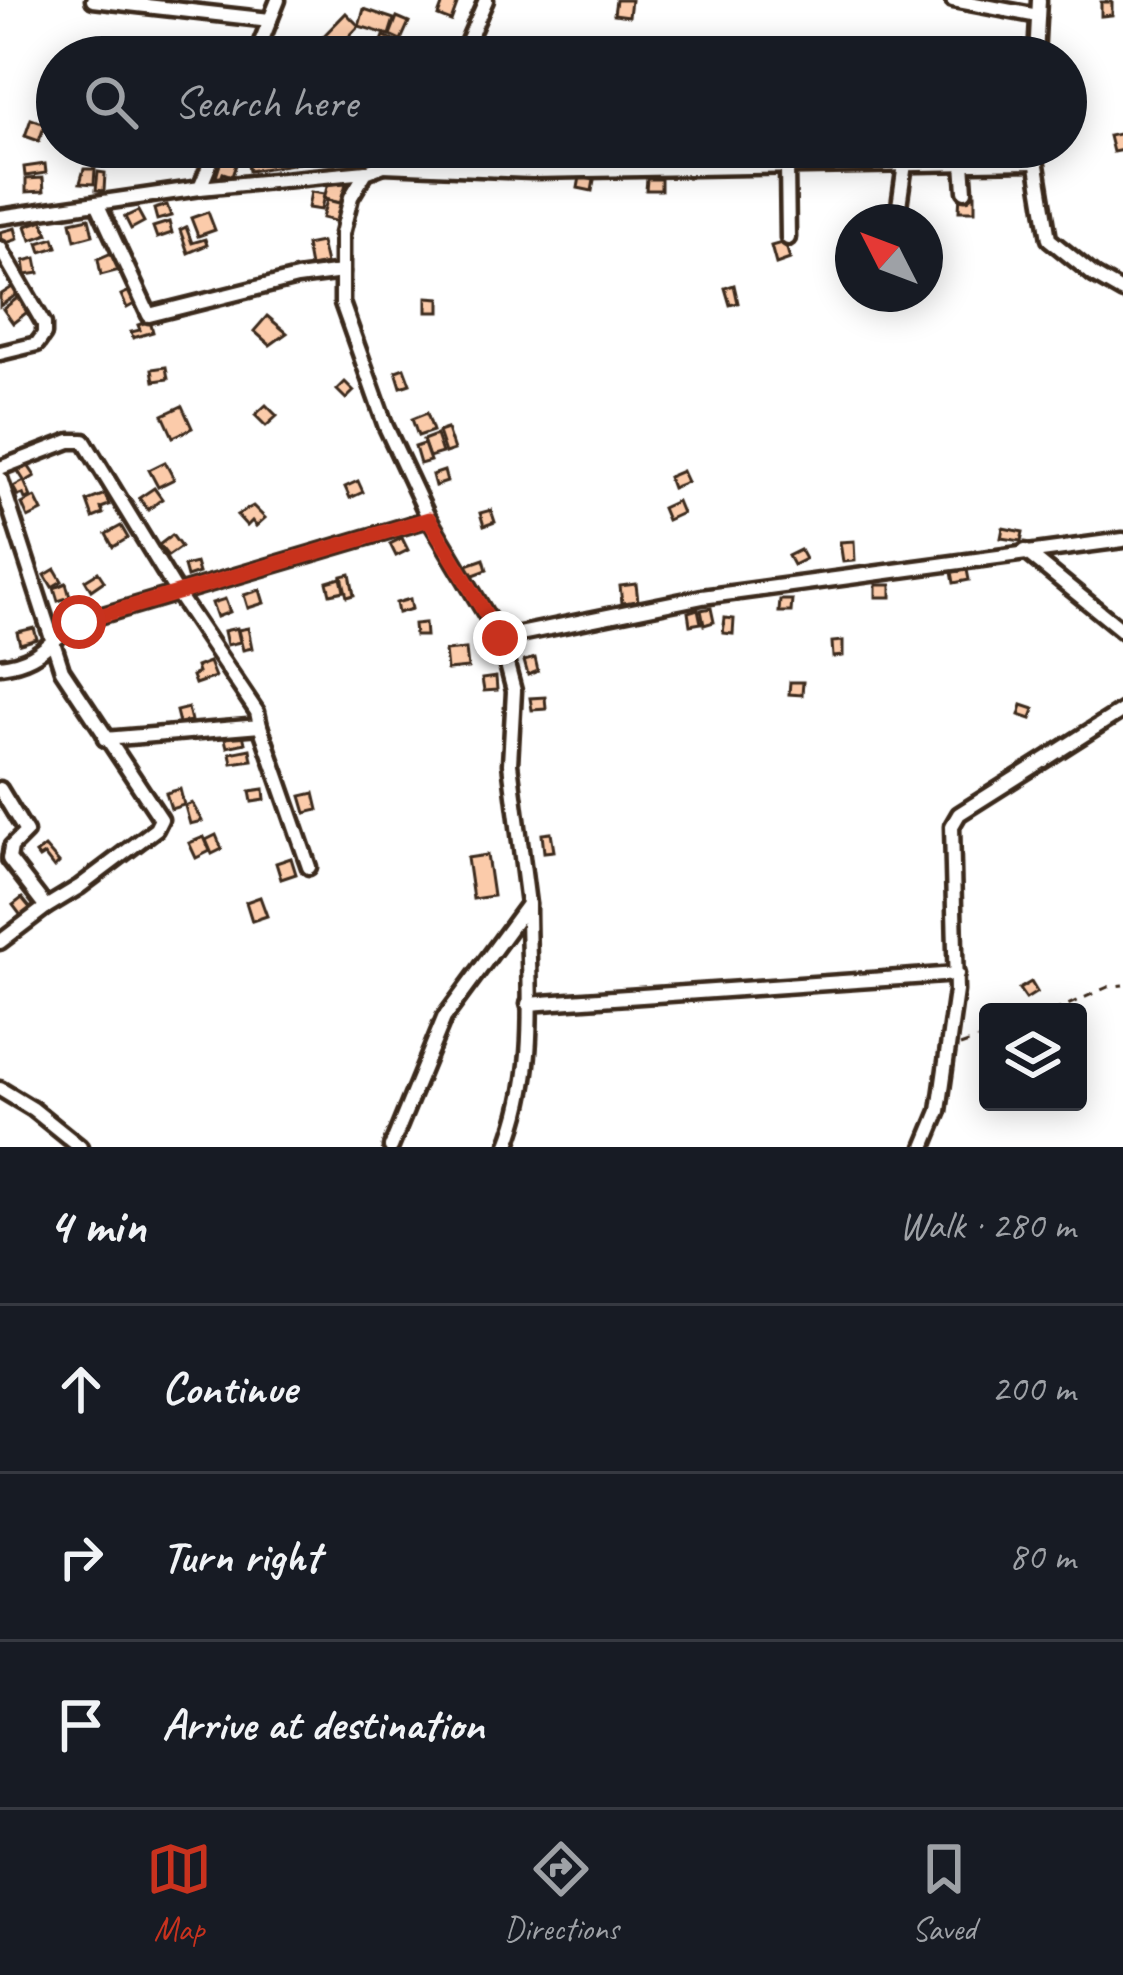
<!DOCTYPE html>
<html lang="en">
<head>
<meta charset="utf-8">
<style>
	body { margin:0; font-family:Caveat,sans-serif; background:#242831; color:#f1f3f6 }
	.controls { position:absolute; right:36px; bottom:36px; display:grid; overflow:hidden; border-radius:12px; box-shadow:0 6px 30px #0003 }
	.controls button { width:108px; height:108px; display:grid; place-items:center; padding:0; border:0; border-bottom:3px solid #363941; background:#171b24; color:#f1f3f6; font:60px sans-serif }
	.compass { position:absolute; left:835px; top:204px; width:108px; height:108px; border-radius:50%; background:#171b24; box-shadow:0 6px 30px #0003; rotate:312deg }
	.stop { position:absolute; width:36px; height:36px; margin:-27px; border:9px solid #c8321e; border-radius:50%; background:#fff }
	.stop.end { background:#c8321e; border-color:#fff; box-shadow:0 3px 12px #0008 }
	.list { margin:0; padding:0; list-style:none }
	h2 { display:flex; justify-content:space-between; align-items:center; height:156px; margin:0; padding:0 48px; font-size:51px }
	h2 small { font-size:39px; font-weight:400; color:#9ea1a6 }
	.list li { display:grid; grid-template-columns:78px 1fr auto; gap:36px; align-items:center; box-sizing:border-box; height:168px; padding:0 48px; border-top:3px solid #363941 }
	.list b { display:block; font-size:45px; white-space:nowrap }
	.list em { font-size:39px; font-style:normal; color:#9ea1a6 }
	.icon { flex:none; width:66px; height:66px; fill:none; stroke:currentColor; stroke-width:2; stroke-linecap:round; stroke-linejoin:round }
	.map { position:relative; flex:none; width:1123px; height:1147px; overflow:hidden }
	.search { position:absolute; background:#171b24; box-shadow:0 6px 30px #0003; left:36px; right:36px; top:36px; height:132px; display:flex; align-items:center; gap:30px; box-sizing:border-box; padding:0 42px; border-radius:66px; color:#9ea1a6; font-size:45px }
	.sheet { height:660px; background:#171b24 }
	nav { display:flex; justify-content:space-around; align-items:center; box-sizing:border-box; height:168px; border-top:3px solid #363941; background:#171b24; font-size:33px; color:#9ea1a6 }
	nav a { display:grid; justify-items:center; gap:6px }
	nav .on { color:#c8321e }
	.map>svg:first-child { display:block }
	.building { fill:#fbcbaa; stroke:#3b2a1e; stroke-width:3 }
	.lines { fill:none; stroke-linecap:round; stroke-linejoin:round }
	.street-casing { stroke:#3b2a1e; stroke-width:21 }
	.path { stroke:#3b2a1e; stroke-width:3; stroke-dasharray:9 9; stroke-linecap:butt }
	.street { stroke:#fff; stroke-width:12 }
	.route { stroke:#c8321e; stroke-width:15 }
</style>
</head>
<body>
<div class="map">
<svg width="1123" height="1147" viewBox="0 0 1123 1147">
	<rect width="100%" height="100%" fill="#fff"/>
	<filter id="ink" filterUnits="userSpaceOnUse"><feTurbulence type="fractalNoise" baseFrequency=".00833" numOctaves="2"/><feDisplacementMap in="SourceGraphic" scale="24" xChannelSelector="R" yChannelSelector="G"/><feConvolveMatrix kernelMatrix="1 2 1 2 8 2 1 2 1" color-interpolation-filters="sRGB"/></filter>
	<g filter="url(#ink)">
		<!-- building -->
		<g class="building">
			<polygon points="444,0 458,2 451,21 438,16"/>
			<polygon points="616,0 631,0 629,16 614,14"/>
			<polygon points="1101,2 1112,2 1112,15 1101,16"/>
			<polygon points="364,9 394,19 389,35 359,26"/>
			<polygon points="346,13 359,26 329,57 309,57 306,54"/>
			<polygon points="397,17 409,22 401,40 390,35"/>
			<polygon points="384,36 398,42 392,57 376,57"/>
			<polygon points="268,40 303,51 302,57 262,57"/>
			<polygon points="31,119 45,124 39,141 25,136"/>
			<polygon points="1123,133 1123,150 1113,152 1109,136"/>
			<polygon points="289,147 365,147 366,152 249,171 246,154"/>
			<polygon points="428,148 443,153 439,165 423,159"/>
			<polygon points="223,154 238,159 232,176 223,173 220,181 215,180"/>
			<polygon points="45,164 46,173 25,176 24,167"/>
			<polygon points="84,169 95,169 94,184 80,183"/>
			<polygon points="98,172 105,173 104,191 96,190"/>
			<polygon points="580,177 594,180 592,191 578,188"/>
			<polygon points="43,178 44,191 26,192 26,179"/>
			<polygon points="329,179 346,183 341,203 324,199"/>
			<polygon points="647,179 661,179 661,190 646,190"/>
			<polygon points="311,192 324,194 321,210 308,208"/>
			<polygon points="960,194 975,194 975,211 959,211"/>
			<polygon points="327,200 343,204 338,222 322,218"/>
			<polygon points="167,205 171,216 157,220 154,209"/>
			<polygon points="914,208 919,222 906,222 903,212"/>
			<polygon points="138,211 144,222 131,229 125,217"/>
			<polygon points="208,212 215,230 198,236 191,218"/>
			<polygon points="89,218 93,235 75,240 71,222"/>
			<polygon points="43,220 48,234 31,240 26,226"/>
			<polygon points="169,222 172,233 157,238 153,227"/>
			<polygon points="186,227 192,243 205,239 207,245 188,253 180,230"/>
			<polygon points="15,228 18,239 3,244 0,232"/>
			<polygon points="54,238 57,247 41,252 38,243"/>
			<polygon points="321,242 326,264 310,267 306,245"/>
			<polygon points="785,242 790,259 776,264 771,246"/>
			<polygon points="116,251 120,270 101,275 98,259"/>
			<polygon points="36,258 39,273 26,275 24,261"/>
			<polygon points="734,285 738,303 730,305 725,288"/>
			<polygon points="14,286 19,293 0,306 0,295"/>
			<polygon points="132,290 138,302 127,308 121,295"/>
			<polygon points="20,296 30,310 13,323 3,309"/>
			<polygon points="427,297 440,298 440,312 427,312"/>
			<polygon points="267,316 287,333 270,345 254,331"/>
			<polygon points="150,321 153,332 133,338 131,332 140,330 138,325"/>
			<polygon points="166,367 168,379 154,381 152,369"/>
			<polygon points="404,368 410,384 401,387 396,371"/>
			<polygon points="345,382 354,391 346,399 337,390"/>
			<polygon points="266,405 277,416 266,426 255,415"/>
			<polygon points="182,406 192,428 173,437 163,415"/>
			<polygon points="427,413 433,431 418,436 412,419"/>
			<polygon points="447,429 454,450 445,453 438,432"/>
			<polygon points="436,435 442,453 429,457 423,440"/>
			<polygon points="424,444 430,461 420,464 415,447"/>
			<polygon points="165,462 174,479 158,487 149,470"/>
			<polygon points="27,464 35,476 25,482 18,471"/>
			<polygon points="444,471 447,482 435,486 432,475"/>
			<polygon points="682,471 687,482 672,488 668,477"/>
			<polygon points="24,481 31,497 25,499 23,494 18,496 13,487"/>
			<polygon points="358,481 363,492 350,498 345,487"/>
			<polygon points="154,488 162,499 148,510 139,498"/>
			<polygon points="105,494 109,505 101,508 103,514 93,518 87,501"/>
			<polygon points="35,497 42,511 28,518 22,504"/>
			<polygon points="677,501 682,513 667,520 662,508"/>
			<polygon points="253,506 265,518 256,526 252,521 247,526 237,515"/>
			<polygon points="491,510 495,522 484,526 480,513"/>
			<polygon points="121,526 128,538 113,547 106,534"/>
			<polygon points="1003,528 1023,532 1021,541 1001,538"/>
			<polygon points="172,535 181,547 168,556 159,545"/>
			<polygon points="402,538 408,550 396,556 390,544"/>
			<polygon points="854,541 855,561 843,562 840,542"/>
			<polygon points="800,550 805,559 793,565 788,556"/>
			<polygon points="484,559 487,570 471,576 467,565"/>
			<polygon points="196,563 199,573 187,577 184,566"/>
			<polygon points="55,569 62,581 52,587 45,575"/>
			<polygon points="967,570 969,580 954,583 952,572"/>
			<polygon points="98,572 104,581 91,590 85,580"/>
			<polygon points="350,574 354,595 347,597 342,576"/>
			<polygon points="341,578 344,591 330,594 327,582"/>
			<polygon points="66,583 70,597 58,601 54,588"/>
			<polygon points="636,584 638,601 622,603 620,586"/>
			<rect x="876" y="585" width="15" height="12"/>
			<polygon points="260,590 264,603 248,608 244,595"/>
			<polygon points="225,599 230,612 217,617 212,603"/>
			<polygon points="410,599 412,609 398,613 396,603"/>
			<polygon points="780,600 792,600 791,612 779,612"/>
			<polygon points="711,608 714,622 704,625 701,610"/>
			<polygon points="698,609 701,623 690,625 688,612"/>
			<polygon points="725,618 734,619 733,634 723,633"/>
			<polygon points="425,623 426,636 415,636 414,624"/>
			<polygon points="34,628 37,639 20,644 17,632"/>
			<polygon points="237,628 240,642 227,645 224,631"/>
			<polygon points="248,628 252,648 243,650 238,630"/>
			<polygon points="843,641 843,656 833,657 832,642"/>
			<polygon points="466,649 468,668 447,670 445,651"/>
			<polygon points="535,658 538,671 528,675 524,661"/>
			<polygon points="209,662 215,677 195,684 192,676 198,673 196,667"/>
			<polygon points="496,677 497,690 484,691 482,679"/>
			<polygon points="790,682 803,682 802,695 789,694"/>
			<polygon points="545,697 546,709 532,710 530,698"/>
			<polygon points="1022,705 1034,709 1031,719 1019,715"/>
			<polygon points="188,708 191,721 179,723 176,711"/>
			<polygon points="242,730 245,743 227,747 224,735"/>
			<polygon points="250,749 252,760 232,763 230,753"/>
			<polygon points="180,789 184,805 171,809 166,793"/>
			<polygon points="264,789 265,800 252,802 250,791"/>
			<polygon points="314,793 318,810 306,813 301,796"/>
			<polygon points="192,803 202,821 190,824 185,806"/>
			<polygon points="551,833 554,851 544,852 542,834"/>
			<polygon points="216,835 222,849 212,854 206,840"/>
			<polygon points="204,837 210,851 196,858 189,843"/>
			<polygon points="45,847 59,863 54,868 44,855 39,858 36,854"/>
			<polygon points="487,855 493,896 473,899 467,858"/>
			<polygon points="291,858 296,874 281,879 276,863"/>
			<polygon points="260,897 267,916 252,921 246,902"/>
			<polygon points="22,898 31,909 22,917 13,905"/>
			<polygon points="1031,982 1037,992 1026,999 1019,989"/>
		</g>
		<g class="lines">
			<defs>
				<g id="street">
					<polyline points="93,0 270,20"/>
					<polyline points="953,0 1038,16"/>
					<polyline points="255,57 278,0"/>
					<polyline points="461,57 486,0"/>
					<polyline points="1036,57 1039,0"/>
					<polyline points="1034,147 1049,239 1095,276 1123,292"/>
					<polyline points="963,163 965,191"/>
					<polyline points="384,165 532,171 1035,162"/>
					<polyline points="787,166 788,238"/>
					<polyline points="200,188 217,147"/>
					<polyline points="97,203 149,315 297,278 342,272"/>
					<polyline points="898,213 905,164"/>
					<polyline points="0,217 200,188 366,172"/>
					<polyline points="0,248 44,324 44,334 37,344 0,353"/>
					<polyline points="0,468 70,441 84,441 179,596 257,712 260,726 105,739"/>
					<polyline points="0,478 62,670 161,819 156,829 79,887 46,907"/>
					<polyline points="1025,551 1123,631"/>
					<polyline points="500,638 702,597 1123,540"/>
					<path d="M0 666C42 661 47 641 79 622L429 519"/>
					<polyline points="260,726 309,867"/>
					<polyline points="0,789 26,832 11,847 9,859 46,907 0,942"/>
					<polyline points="528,1004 957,974"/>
					<polyline points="0,1089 33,1109 80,1147"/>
					<polyline points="391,1147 444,1018 528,904 510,764 514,691 500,638 429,519 386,427 342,303 342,234 351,197 366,172 384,165 402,147"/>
					<path d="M507 1147C539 1066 528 990 528 905"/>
					<polyline points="924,1147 939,1111 956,991 952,826 959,814 1123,710"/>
				</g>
			</defs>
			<!-- street casing -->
			<use href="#street" class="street-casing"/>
			<!-- path -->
			<g class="path">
				<polyline points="1052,1012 1108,987 1123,985"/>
				<polyline points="960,1046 988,1036"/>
			</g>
			<!-- street -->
			<use href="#street" class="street"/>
		</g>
	</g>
	<g class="lines" filter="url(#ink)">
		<!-- route -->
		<polyline class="route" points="79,622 429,519 500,638"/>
	</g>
</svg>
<div class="controls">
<button><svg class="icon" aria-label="layers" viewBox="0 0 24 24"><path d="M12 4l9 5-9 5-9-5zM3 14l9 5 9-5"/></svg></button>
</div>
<svg class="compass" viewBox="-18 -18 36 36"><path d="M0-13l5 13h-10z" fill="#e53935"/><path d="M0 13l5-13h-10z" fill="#9ea1a6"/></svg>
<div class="stop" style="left:79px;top:622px"></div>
<div class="stop end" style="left:500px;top:638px"></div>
<div class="search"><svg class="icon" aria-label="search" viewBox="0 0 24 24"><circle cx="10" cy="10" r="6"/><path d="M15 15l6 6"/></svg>Search here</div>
</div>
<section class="sheet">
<h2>4 min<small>Walk · 280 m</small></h2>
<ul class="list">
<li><svg class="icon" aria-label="ahead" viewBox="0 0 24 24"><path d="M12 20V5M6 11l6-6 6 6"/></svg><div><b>Continue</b></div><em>200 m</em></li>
<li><svg class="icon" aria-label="right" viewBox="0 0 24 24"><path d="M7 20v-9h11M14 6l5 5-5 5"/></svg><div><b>Turn right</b></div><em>80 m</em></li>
<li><svg class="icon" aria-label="arrive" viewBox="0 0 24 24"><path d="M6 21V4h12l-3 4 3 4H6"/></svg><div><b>Arrive at destination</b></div></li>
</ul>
</section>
<nav>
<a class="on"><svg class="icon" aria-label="map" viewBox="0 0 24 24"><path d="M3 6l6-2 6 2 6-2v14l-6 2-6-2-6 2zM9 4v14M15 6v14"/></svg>Map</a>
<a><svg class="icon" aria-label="directions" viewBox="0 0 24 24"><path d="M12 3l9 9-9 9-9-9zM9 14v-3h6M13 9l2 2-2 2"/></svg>Directions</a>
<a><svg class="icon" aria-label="saved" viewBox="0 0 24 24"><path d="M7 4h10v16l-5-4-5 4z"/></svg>Saved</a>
</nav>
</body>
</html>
